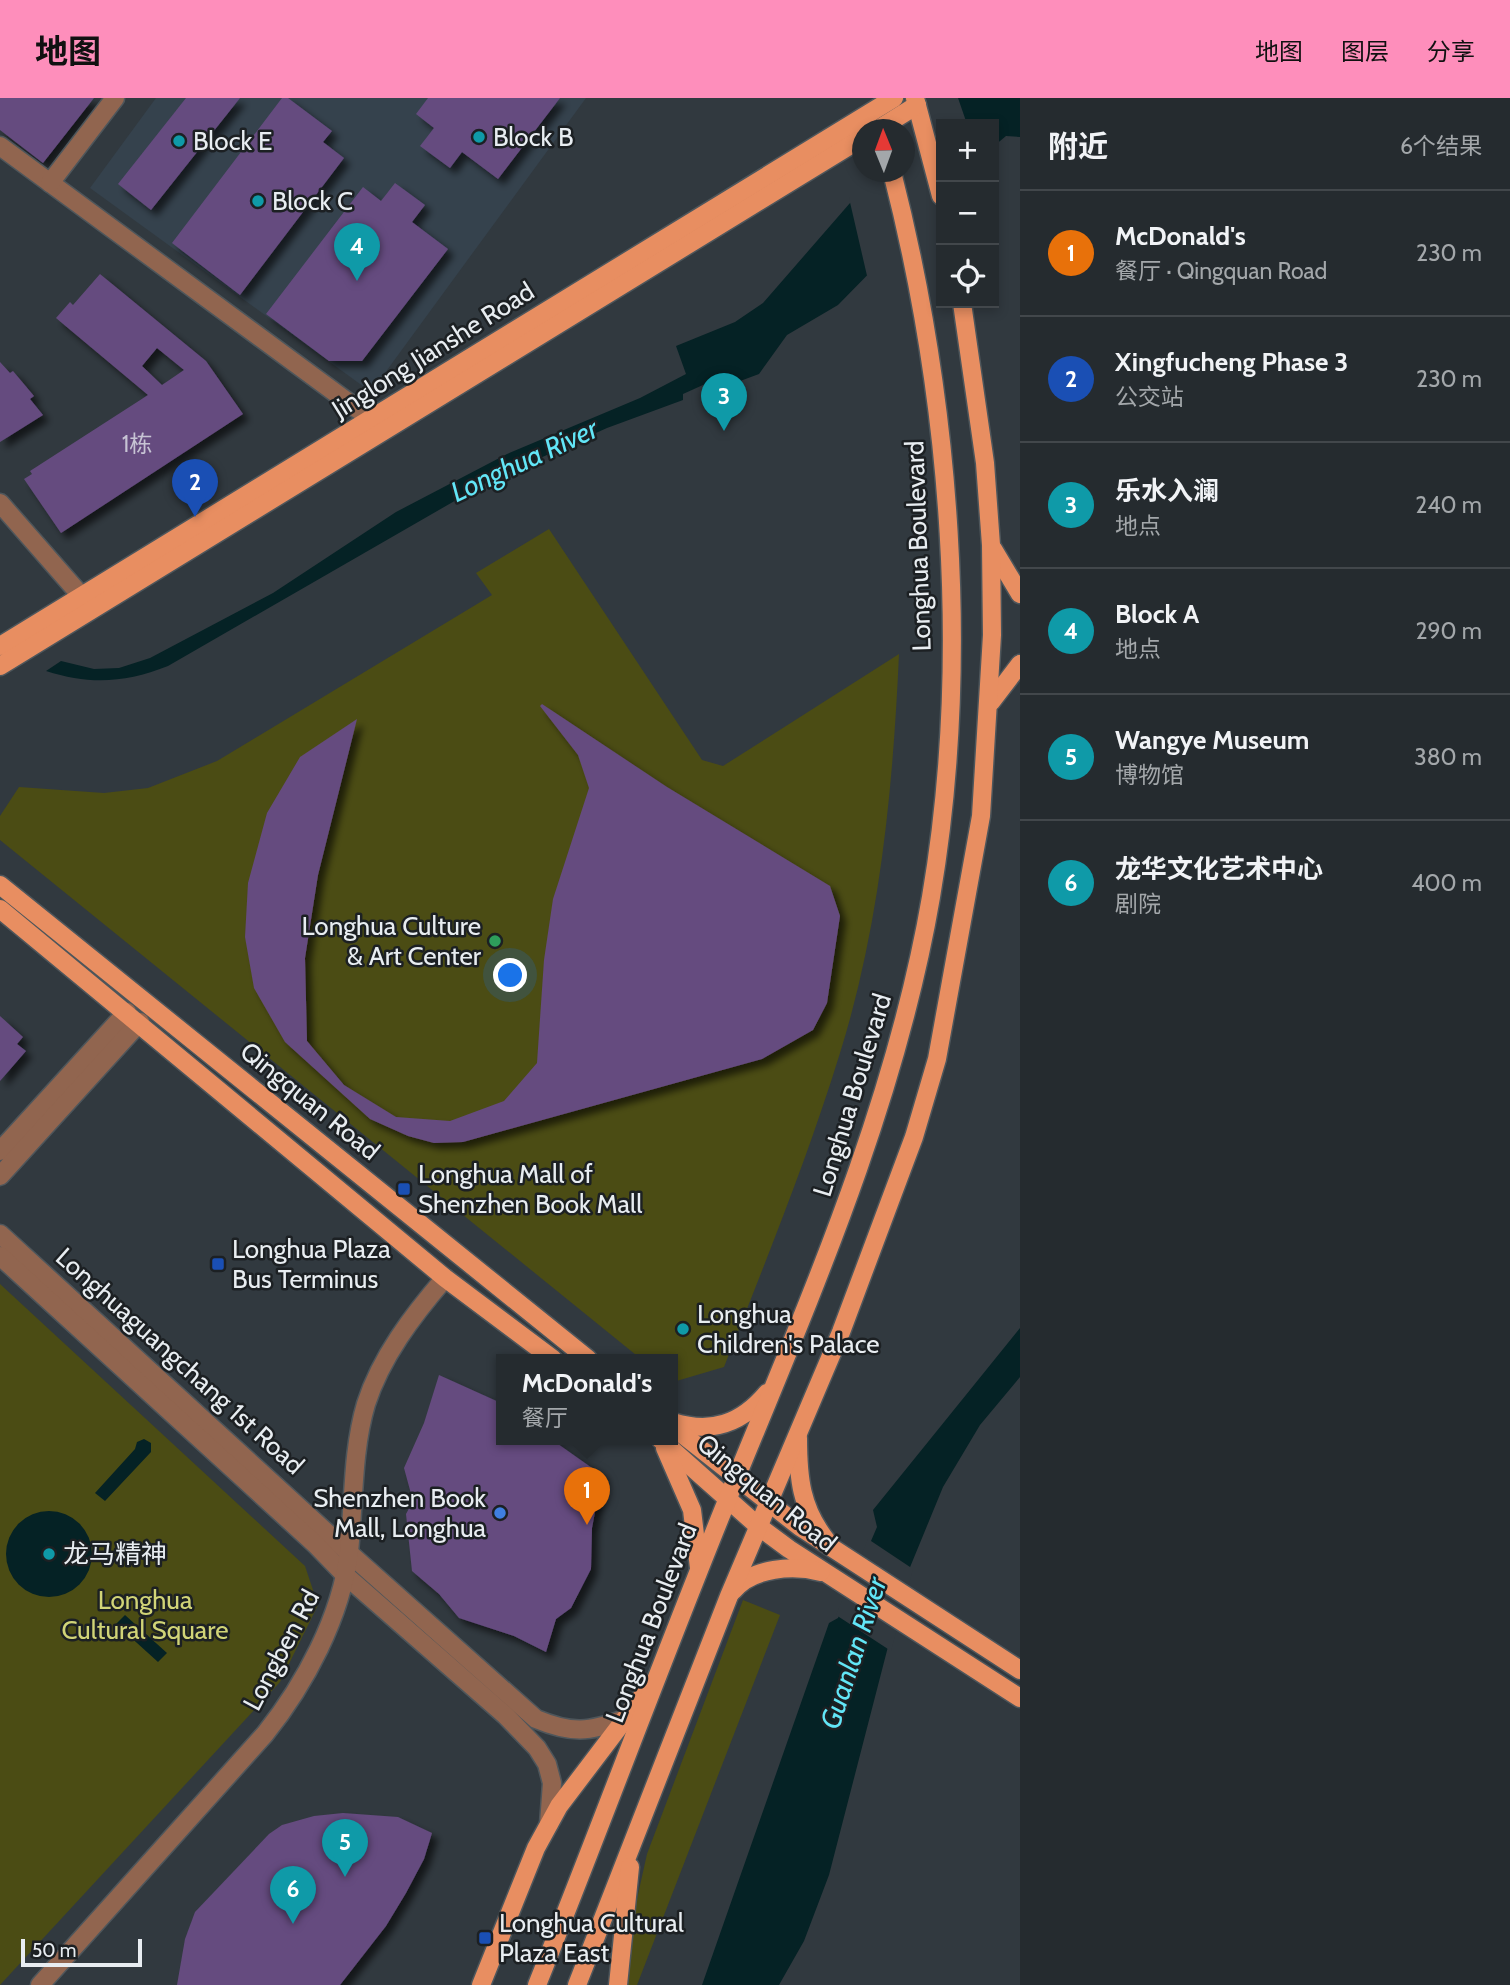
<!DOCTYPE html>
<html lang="zh">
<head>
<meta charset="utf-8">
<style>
	body { margin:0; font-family:Cabin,"Noto Sans SC",sans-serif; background:#2d3337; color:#f1f3f6 }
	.controls { position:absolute; right:21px; top:21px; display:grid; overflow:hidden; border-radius:0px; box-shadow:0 4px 10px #0003 }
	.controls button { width:63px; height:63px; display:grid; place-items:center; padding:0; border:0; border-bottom:2px solid #42474b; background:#252b2f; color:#f1f3f6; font:35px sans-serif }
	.compass { position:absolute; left:852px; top:21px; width:63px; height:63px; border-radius:50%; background:#252b2f; box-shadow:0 4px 10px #0003; rotate:359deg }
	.scale { position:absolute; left:21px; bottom:18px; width:121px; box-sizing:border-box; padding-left:7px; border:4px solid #e8edf1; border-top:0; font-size:19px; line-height:24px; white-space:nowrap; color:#e8edf1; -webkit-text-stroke:5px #1c2023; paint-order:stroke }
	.you { position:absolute; left:511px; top:878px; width:24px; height:24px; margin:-18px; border:5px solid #fff; border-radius:50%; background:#1a73e8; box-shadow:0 0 0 10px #1a73e833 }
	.badge { display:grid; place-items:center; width:46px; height:46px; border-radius:50%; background:#fe8ebb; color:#fff; font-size:23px; font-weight:700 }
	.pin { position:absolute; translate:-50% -58px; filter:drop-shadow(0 2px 4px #0008) }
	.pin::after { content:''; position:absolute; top:37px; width:24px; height:21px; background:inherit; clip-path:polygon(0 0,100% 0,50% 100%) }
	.popup { position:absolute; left:496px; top:1256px; width:182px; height:91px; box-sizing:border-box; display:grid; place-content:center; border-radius:0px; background:#252b2f; filter:drop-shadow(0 2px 5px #0005); font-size:23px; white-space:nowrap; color:#a3a7aa }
	.popup b { font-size:26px; color:#f1f3f6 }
	.popup::after { content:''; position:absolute; left:50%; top:100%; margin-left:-14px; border:14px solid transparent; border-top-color:#252b2f }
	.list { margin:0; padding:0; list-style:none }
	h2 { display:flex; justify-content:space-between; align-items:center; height:91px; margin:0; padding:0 28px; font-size:30px }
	h2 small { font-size:23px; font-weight:400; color:#a3a7aa }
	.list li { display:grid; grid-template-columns:46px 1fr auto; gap:21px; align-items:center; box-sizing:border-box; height:126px; padding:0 28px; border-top:2px solid #42474b }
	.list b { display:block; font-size:26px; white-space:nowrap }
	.list p { margin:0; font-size:23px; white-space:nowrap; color:#a3a7aa }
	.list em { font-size:23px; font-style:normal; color:#a3a7aa }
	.icon { flex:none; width:38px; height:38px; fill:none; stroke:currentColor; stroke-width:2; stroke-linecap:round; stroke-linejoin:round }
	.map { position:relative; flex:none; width:1020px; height:1887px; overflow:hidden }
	header { display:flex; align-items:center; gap:42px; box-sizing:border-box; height:98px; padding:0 35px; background:#fe8ebb; color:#111 }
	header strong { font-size:33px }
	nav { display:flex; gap:38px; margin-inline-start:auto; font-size:24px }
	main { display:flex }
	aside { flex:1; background:#252b2f }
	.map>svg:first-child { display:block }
	.built { fill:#35424d }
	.green { fill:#4b4c14 }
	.water { fill:#052225 }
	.pier { fill:#31393f }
	.building { fill:#654b7f; fill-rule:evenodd; filter:url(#shadow) }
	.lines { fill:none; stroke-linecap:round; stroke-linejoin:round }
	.minor-casing { stroke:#4e565b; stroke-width:21 }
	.major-casing { stroke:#4e565b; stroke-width:21 }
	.minor { stroke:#91654f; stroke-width:18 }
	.major { stroke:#e88e61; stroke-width:18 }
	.culture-dot { fill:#0f9aa8; stroke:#1c2023; stroke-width:2.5 }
	.leisure-dot { fill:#2e9e5b; stroke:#1c2023; stroke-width:2.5 }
	.transit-dot { fill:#1a4fb4; stroke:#1c2023; stroke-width:2.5 }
	.shop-dot { fill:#3f7fe0; stroke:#1c2023; stroke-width:2.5 }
	.labels { text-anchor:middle; stroke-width:5; stroke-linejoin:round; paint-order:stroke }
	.number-label { font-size:23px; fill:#c7c4d4 }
	.poi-label { font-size:26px; fill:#e8edf1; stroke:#1c2023; text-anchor:start }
	.street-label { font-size:26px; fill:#e8edf1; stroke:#1c2023 }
	.park-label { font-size:26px; fill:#d1d477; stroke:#1c2023 }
	.water-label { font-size:28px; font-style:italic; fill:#62e6f7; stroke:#1c2023 }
</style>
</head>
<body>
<header>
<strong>地图</strong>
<nav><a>地图</a><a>图层</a><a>分享</a></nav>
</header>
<main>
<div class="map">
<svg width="1020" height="1887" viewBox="0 0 1020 1887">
	<defs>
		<filter id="shadow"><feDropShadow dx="6" dy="6" stdDeviation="3.5" flood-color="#0009"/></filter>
	</defs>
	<rect width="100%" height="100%" fill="#31393f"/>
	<!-- built -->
	<polygon class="built" points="156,0 586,0 371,294 90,90"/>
	<!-- green -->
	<g class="green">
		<path d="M549 431 702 662 723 668 899 556C893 690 880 827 840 955 807 1062 765 1165 724 1269L673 1284V1261H641L0 742V718L19 689 104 695 148 690 217 663 492 497 476 475Z"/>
		<polygon points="0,1186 305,1468 318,1507 280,1584 0,1887"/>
		<polygon points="743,1502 780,1517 637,1887 625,1887 633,1819 647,1756"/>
	</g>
	<!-- water -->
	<g class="water">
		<path d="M942 0H1020V39L1006 38 994 48V26H941V102L838 207 787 237 759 276 724 289 714 282 683 296V302L607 330 491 382 168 568C125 585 90 587 46 573L61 563 94 571 119 570 150 560 273 495 396 414 507 356 640 300 686 276 676 248 735 224 763 205 877 74H904Z"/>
		<polygon points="1020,1230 1020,1279 980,1327 943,1389 906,1479 829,1777 804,1843 779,1887 702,1887 829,1525 838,1520 877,1429 873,1412"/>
		<polygon points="144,1341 151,1345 151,1354 105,1403 95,1395 135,1351 137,1344"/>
		<circle cx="49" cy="1456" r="43"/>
		<polygon points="125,1517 167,1555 158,1564 116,1526"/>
	</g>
	<!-- pier -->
	<g class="pier">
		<polygon points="937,0 958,0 967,26 941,26 941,107 868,182 849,100 873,74 904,74 904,37"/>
		<polygon points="868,1441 913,1471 891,1553 836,1517"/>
	</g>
	<!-- building -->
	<g class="building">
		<polygon points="0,0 94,0 43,65 0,32"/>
		<polygon points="186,0 240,0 151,112 118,86"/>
		<polygon points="282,0 288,0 332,33 323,44 344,60 240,197 172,145"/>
		<polygon points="428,0 560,0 498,81 462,54 450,70 420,48 434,30 416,16"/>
		<polygon points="395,85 425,107 412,124 448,151 362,263 329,263 266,216 363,89 381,103"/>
		<path d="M100 176 206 263 243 316 61 435 24 381 32 376 30 373 148 297 56 220 70 204 73 207ZM157 250 184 272 162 287 142 268Z"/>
		<polygon points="0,264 10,275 13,273 34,298 30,301 43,317 0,344"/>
		<polygon points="542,606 667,689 830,788 840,818 827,905 813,932 762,961 463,1044 434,1045 408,1038 370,1021 285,944 254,890 245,839 248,785 267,715 300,659 357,621 318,777 305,860 307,943 344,987 396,1019 450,1023 504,1003 537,965 544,862 553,801 589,690 578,657 540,608"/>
		<polygon points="0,918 23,939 17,946 26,953 0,983"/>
		<polygon points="439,1277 501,1305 501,1341 551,1341 602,1377 592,1430 591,1471 571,1510 556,1521 546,1554 514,1538 459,1520 439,1496 412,1473 406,1416 413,1403 404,1370 424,1325"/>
		<polygon points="343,1715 398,1719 432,1735 424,1761 406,1795 386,1828 340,1887 177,1887 185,1841 195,1814 269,1736 282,1727 314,1718"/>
	</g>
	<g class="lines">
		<defs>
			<g id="minor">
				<polyline points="0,48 371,321"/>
				<polyline points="50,85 115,0"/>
				<polyline points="0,405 91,509"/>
				<polyline points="0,1053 127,914"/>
				<polyline points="0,1078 140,924"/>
				<path d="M0 1136 349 1455 536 1621C572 1636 589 1634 625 1621"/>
				<polyline points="0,1158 315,1446 345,1477 505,1617 537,1650 547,1666 552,1685 549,1726"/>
				<path d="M40 1887 265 1636C305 1586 341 1519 349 1454 354 1406 352 1353 366 1306 381 1259 413 1217 445 1180"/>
			</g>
			<g id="major">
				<polyline points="915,0 941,98"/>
				<polyline points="877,32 917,7"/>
				<polyline points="993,451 1020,496"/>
				<polyline points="0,548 894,0"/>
				<polyline points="0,568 862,40"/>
				<polyline points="991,604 1020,566"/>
				<polyline points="0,787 588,1261"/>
				<polyline points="0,811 445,1180 553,1261"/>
				<path d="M673 1324C711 1336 741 1326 767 1295"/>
				<polyline points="673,1329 800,1429 1020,1572"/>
				<path d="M798 1340C798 1380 801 1410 826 1442"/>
				<polyline points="660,1341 758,1428 789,1451 1020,1600"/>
				<polyline points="665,1350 692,1412 699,1470"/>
				<path d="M733 1493C752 1469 794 1467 821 1474"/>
				<polyline points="481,1887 536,1750 559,1708 644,1596"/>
				<path d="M537 1887C602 1725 662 1562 728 1400 808 1204 895 1009 931 799 971 564 951 304 892 74"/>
				<polyline points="577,1887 729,1498 841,1234 914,1039 937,961 981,718 992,537 991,447 985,365 962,205"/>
				<polyline points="618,1887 630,1769"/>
			</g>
		</defs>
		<!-- minor casing -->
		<use href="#minor" class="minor-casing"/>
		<!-- major casing -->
		<use href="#major" class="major-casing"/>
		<!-- minor -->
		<use href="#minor" class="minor"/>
		<!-- major -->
		<use href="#major" class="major"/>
	</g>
	<!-- markers -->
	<g class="culture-dot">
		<circle cx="479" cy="39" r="7"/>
		<circle cx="179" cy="43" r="7"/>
		<circle cx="258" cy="103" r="7"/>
		<circle cx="683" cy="1231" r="7"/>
		<circle cx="49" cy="1456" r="7"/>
	</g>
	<circle class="leisure-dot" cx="495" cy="843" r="7"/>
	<g class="transit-dot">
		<rect x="397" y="1084" width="14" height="14" rx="3.5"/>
		<rect x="211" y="1159" width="14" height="14" rx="3.5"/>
		<rect x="478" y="1833" width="14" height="14" rx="3.5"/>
	</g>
	<circle class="shop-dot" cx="500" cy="1415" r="7"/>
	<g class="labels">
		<!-- number labels -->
		<g class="number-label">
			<text x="137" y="354">1栋</text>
		</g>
		<!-- poi labels -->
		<g class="poi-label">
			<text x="493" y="48">Block B</text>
			<text x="193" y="52">Block E</text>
			<text x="272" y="112">Block C</text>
			<text x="481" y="837" text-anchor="end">Longhua Culture<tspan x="481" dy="30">&amp; Art Center</tspan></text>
			<text x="418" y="1085">Longhua Mall of<tspan x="418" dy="30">Shenzhen Book Mall</tspan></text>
			<text x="232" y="1160">Longhua Plaza<tspan x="232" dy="30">Bus Terminus</tspan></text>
			<text x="697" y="1225">Longhua<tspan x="697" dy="30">Children's Palace</tspan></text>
			<text x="486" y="1409" text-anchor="end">Shenzhen Book<tspan x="486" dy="30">Mall, Longhua</tspan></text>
			<text x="63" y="1465">龙马精神</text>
			<text x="499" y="1834">Longhua Cultural<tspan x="499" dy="30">Plaza East</tspan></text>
		</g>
		<!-- street labels -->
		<g class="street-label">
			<text transform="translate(433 252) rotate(-32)" y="9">Jinglong Jianshe Road</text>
			<text transform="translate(918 448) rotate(-92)" y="9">Longhua Boulevard</text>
			<text transform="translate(852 997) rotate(-73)" y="9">Longhua Boulevard</text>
			<text transform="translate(310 1003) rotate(39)" y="9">Qingquan Road</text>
			<text transform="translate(180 1263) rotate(42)" y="9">Longhuaguangchang 1st Road</text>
			<text transform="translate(767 1395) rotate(39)" y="9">Qingquan Road</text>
			<text transform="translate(651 1525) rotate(-69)" y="9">Longhua Boulevard</text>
			<text transform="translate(281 1552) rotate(-62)" y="9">Longben Rd</text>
		</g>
		<!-- park labels -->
		<g class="park-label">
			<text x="145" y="1511">Longhua<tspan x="145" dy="30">Cultural Square</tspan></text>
		</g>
		<!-- water labels -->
		<g class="water-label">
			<text transform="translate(524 362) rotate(-25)" y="10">Longhua River</text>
			<text transform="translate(853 1555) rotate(-72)" y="10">Guanlan River</text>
		</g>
	</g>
</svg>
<div class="controls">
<button>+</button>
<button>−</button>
<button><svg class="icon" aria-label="locate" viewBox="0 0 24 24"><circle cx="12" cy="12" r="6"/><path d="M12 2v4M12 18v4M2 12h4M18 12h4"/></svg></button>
</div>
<svg class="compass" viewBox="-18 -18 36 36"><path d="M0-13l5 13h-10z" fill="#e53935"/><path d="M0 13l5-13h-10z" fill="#a3a7aa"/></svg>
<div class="scale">50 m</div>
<div class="you"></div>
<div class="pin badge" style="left:587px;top:1427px;background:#e8710a">1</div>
<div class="popup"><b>McDonald's</b>餐厅</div>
<div class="pin badge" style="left:195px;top:419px;background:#1a4fb4">2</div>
<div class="pin badge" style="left:724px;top:333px;background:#0f9aa8">3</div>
<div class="pin badge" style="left:357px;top:183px;background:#0f9aa8">4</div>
<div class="pin badge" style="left:345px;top:1779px;background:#0f9aa8">5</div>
<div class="pin badge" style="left:293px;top:1826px;background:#0f9aa8">6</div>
</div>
<aside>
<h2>附近<small>6个结果</small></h2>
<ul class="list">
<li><span class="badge" style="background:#e8710a">1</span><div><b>McDonald's</b><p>餐厅 · Qingquan Road</p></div><em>230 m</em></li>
<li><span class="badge" style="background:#1a4fb4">2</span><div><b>Xingfucheng Phase 3</b><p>公交站</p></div><em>230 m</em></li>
<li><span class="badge" style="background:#0f9aa8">3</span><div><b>乐水入澜</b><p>地点</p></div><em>240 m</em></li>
<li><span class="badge" style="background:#0f9aa8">4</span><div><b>Block A</b><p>地点</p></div><em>290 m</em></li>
<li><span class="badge" style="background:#0f9aa8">5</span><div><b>Wangye Museum</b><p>博物馆</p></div><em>380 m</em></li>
<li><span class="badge" style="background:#0f9aa8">6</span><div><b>龙华文化艺术中心</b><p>剧院</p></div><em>400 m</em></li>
</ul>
</aside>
</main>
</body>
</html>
